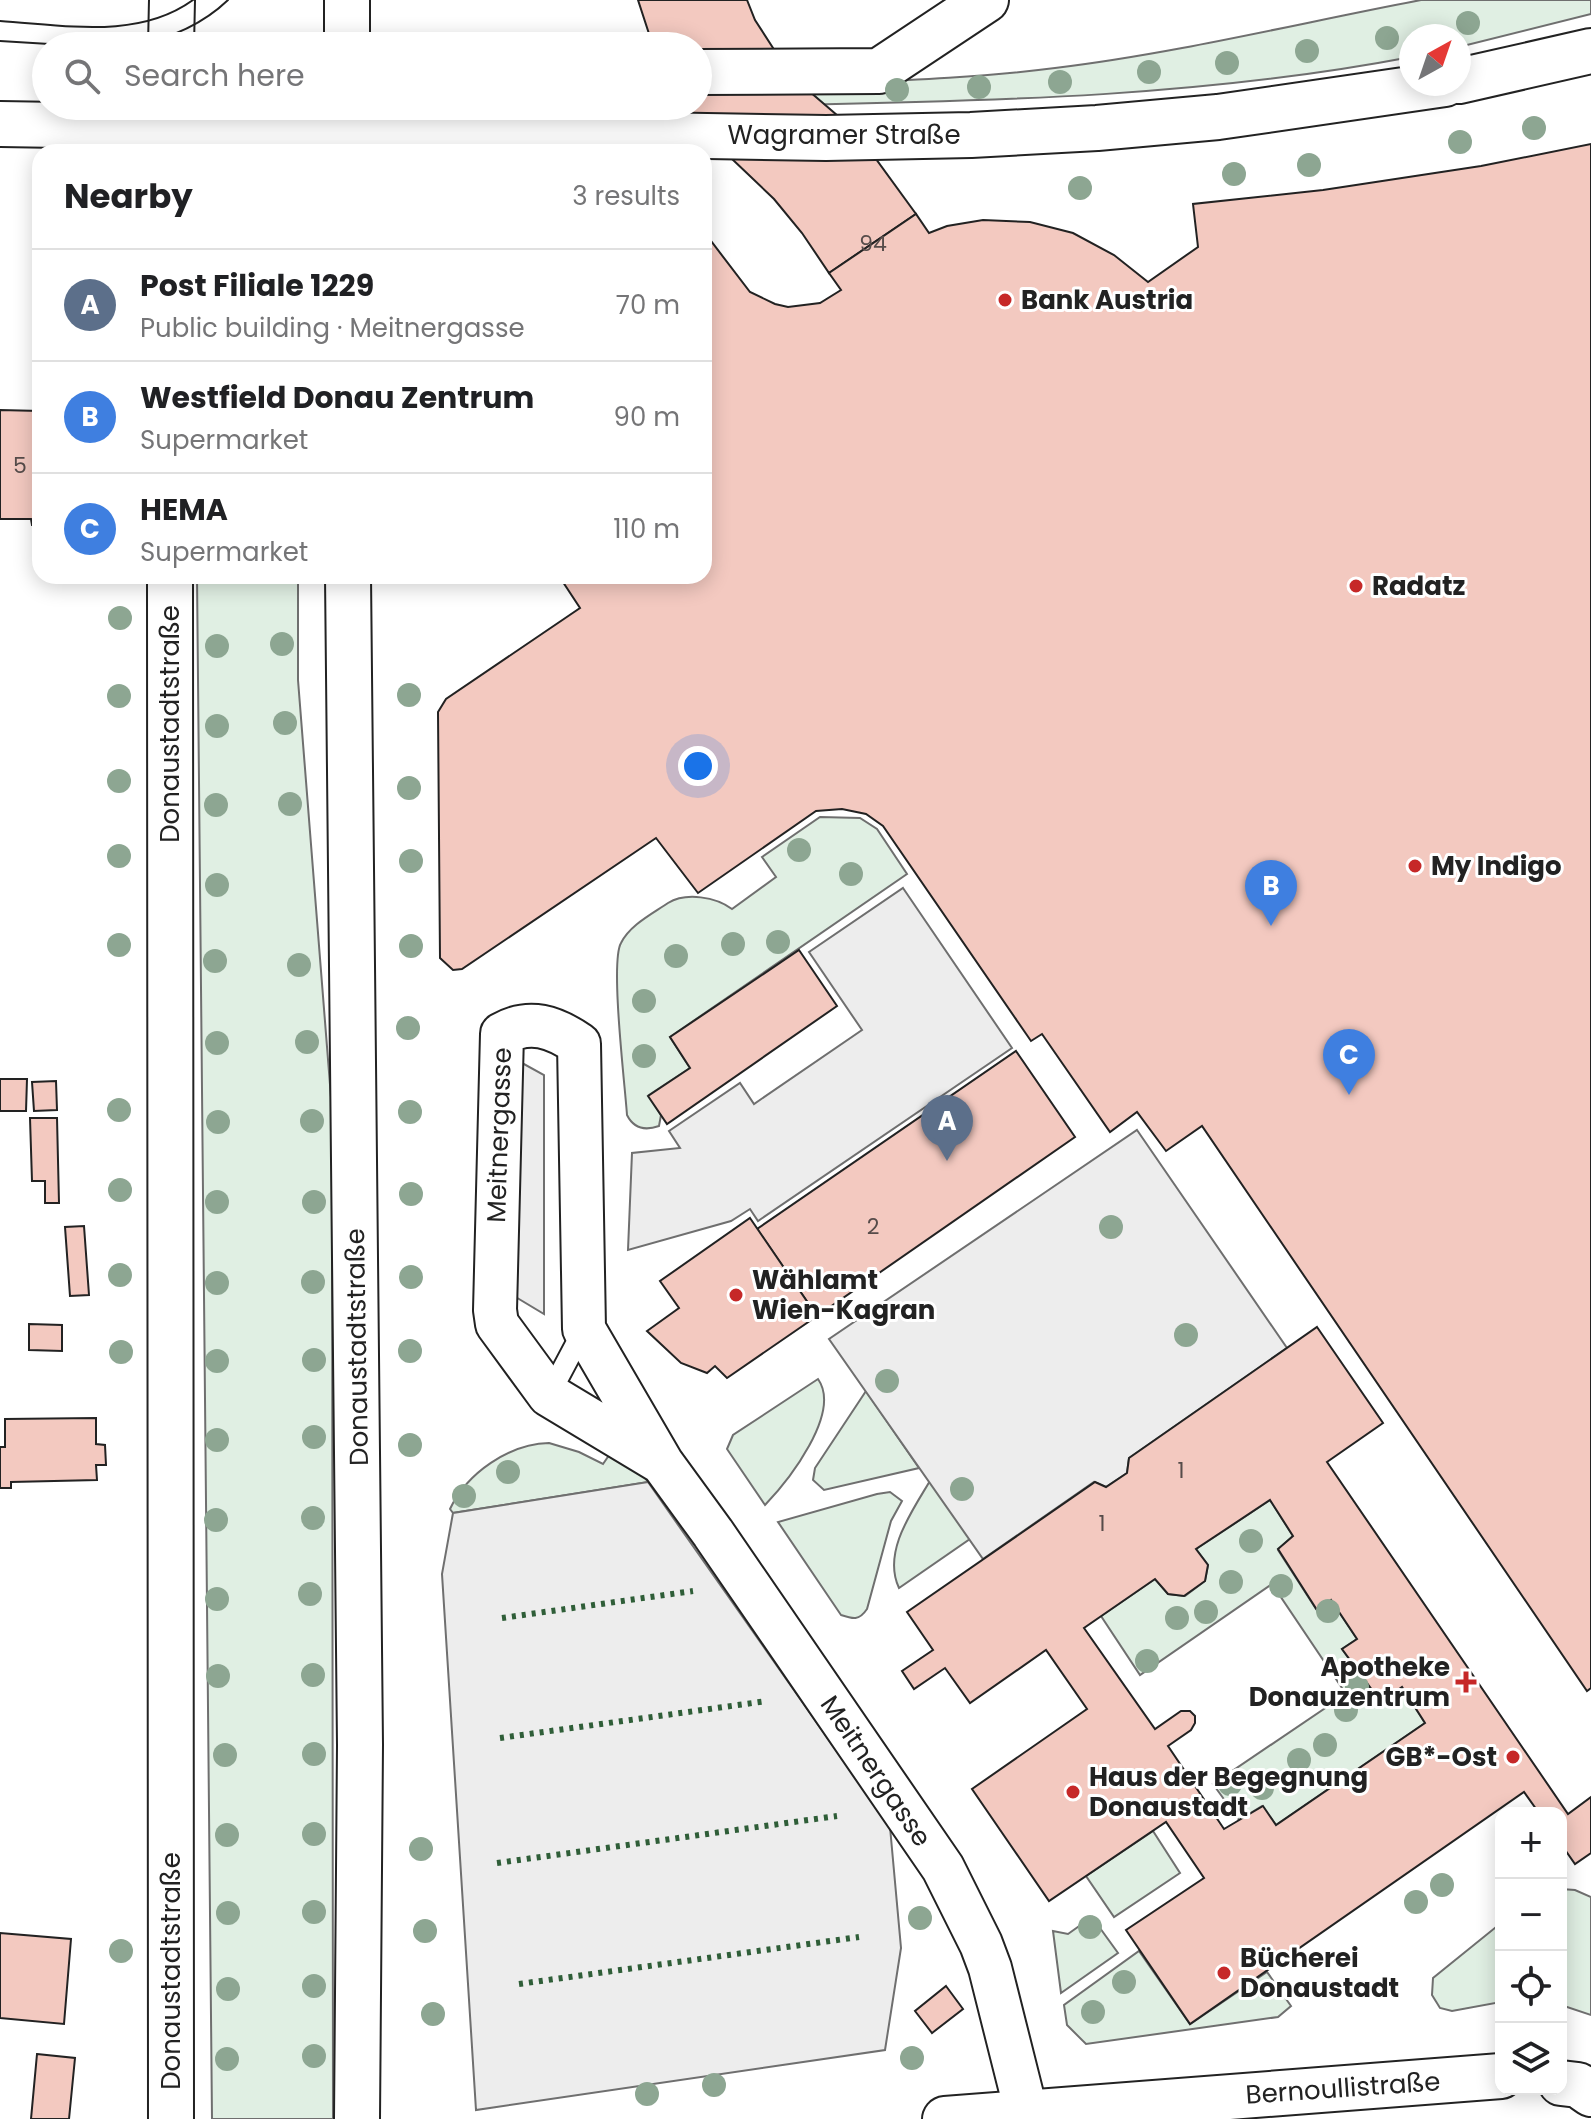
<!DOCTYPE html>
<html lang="en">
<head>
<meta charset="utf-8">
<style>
	body { margin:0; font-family:Poppins,sans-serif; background:#f6f6f6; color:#202124 }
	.controls { position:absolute; right:24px; bottom:24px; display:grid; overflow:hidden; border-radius:16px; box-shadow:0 4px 20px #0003 }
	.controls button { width:72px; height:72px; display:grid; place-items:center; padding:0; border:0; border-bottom:2px solid #e0e0e0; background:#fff; color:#202124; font:40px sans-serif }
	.compass { position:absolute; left:1399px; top:24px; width:72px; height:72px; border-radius:50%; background:#fff; box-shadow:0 4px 20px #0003; rotate:40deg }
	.you { position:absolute; left:698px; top:766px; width:28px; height:28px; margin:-20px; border:6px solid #fff; border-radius:50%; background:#1a73e8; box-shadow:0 0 0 12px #1a73e833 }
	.badge { display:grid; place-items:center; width:52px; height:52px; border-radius:50%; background:#c62828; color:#fff; font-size:26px; font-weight:700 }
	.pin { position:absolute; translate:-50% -66px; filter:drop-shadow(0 2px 4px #0008) }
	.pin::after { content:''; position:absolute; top:42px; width:28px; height:24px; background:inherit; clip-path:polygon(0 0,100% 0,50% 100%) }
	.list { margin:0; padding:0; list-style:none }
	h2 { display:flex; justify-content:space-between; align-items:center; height:104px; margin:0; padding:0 32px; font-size:34px }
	h2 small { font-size:26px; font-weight:400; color:#757577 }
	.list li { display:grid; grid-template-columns:52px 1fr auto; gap:24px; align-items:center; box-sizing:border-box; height:112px; padding:0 32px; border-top:2px solid #e0e0e0 }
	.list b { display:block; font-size:30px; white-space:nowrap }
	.list p { margin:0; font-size:26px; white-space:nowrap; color:#757577 }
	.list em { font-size:26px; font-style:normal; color:#757577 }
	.icon { flex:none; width:44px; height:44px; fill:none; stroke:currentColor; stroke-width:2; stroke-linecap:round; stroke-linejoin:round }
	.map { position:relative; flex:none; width:1591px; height:2119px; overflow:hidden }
	.search { position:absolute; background:#fff; box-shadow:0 4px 20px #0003; left:32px; top:32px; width:680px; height:88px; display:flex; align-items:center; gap:20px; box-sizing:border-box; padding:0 28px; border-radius:44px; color:#757577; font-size:30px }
	.panel { position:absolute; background:#fff; box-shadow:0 4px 20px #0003; left:32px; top:144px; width:680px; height:440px; border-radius:24px }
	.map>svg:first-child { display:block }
	.green { fill:#e0efe3; stroke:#6f6f6f; stroke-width:2 }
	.parking { fill:#ededed; stroke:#6f6f6f; stroke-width:2 }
	.building { fill:#f3c9c0; stroke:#222; stroke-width:2; fill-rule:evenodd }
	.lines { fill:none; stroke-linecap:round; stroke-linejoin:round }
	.service-casing { stroke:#222; stroke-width:24 }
	.minor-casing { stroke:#222; stroke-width:46 }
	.tertiary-casing { stroke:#222; stroke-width:48 }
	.primary-casing { stroke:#222; stroke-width:48 }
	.service { stroke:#fff; stroke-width:20 }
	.minor { stroke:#fff; stroke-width:42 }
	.tertiary { stroke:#fff; stroke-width:44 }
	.primary { stroke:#fff; stroke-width:44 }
	.tram { stroke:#222; stroke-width:2 }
	.hedge { stroke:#2f5e38; stroke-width:6; stroke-dasharray:4 6; stroke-linecap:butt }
	.tree { fill:#8da692 }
	.poi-dot { fill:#c62828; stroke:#fff; stroke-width:3 }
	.labels { text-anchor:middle; stroke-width:6; stroke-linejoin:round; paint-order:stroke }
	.number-label { font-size:22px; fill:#564c4a }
	.street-label { font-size:26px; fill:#222; stroke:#fff }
	.poi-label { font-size:26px; font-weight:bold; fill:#222; stroke:#fff; text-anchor:start }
</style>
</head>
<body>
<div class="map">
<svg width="1591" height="2119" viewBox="0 0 1591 2119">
	<rect width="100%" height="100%" fill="#fff"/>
	<!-- green -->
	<g class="green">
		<path d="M1421 0H1591V14L1459 47V36H1411V57C1207 96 1000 101 793 105L794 85C881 81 969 79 1055 68 1178 53 1300 23 1421 0Z"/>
		<polygon points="462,36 651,39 651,46 463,46"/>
		<polygon points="197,576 298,576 298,680 332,1110 333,2119 212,2119"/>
		<path d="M820 817 860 818 877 829 907 874 670 1037 690 1068 649 1095 661 1115 659 1126C645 1131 634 1129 627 1115 625 1085 610 962 621 943 630 925 652 914 668 903 686 892 716 897 732 909L776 877 762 857Z"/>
		<path d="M818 1379C842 1413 788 1481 765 1505L727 1449 733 1435Z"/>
		<polygon points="866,1391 919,1468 824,1490 813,1480 815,1468"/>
		<path d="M549 1443 579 1452 603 1464 614 1448 643 1475 648 1482 453 1513 450 1509C467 1473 509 1444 549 1443Z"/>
		<path d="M934 1474 996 1521 899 1588C881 1550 916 1506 934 1474Z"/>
		<path d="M890 1492 902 1501 891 1521 867 1609C859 1621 853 1619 841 1615L778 1522 877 1494Z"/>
		<polygon points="1270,1500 1293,1536 1278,1550 1316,1609 1331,1600 1357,1639 1342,1649 1380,1702 1402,1687 1425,1723 1276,1825 1262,1806 1239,1820 1213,1784 1346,1694 1272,1584 1140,1675 1101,1616 1155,1579 1168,1594 1185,1596 1205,1581 1208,1565 1196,1549"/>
		<polygon points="1153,1831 1180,1873 1114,1917 1086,1876"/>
		<polygon points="1561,1889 1575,1890 1591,1897 1591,2015 1561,2005"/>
		<polygon points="1092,1917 1118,1953 1061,1993 1053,1931 1068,1934"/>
		<polygon points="1501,1923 1501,2002 1452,2011 1440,2008 1432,1995 1433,1978"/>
		<polygon points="1139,1951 1190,2024 1267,1972 1291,2006 1278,2017 1086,2044 1067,2025 1064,2005"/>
	</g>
	<!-- parking -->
	<g class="parking">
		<polygon points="903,888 1012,1048 758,1221 750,1209 731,1221 628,1250 632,1153 680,1148 669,1131 740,1083 754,1104 862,1030 809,952"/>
		<polygon points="513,1058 544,1075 544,1314 514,1296"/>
		<polygon points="1137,1130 1287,1348 1129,1458 1127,1473 1106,1487 1094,1482 983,1559 829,1339"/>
		<polygon points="648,1482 890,1827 901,1948 885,2050 476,2110 442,1574 453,1513"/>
	</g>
	<!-- building -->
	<g class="building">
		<polygon points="638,0 747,0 755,20 784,65 802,85 838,116 873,155 916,214 829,273 802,233 774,199 710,138 685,106 698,106 698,46 653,46"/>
		<polygon points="1591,144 1591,1688 1587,1691 1202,1126 1166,1151 1137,1112 1110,1132 1042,1034 1031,1041 883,826 866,814 842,809 816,811 698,893 656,838 462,969 453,970 440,958 438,712 446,699 580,608 559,576 704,576 704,246 711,241 750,292 775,304 788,307 820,303 841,290 829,273 916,214 929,233 947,226 983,220 1030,222 1073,233 1114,255 1148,282 1198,247 1193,204 1323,190 1481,166"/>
		<polygon points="0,410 40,411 40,525 32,525 31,519 0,519"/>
		<polygon points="799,950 837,1006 667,1124 648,1096 690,1068 670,1037"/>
		<polygon points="1016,1051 1075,1137 817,1316 757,1229"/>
		<polygon points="0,1079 27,1079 26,1111 0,1111"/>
		<polygon points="56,1081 57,1110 34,1111 32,1082"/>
		<polygon points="30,1118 57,1118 59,1203 45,1203 45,1181 32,1181"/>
		<polygon points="750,1218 817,1316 727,1378 715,1366 707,1373 681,1363 647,1331 679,1308 660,1281"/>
		<polygon points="84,1226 89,1295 70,1296 65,1227"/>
		<polygon points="29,1324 62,1325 62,1351 29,1350"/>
		<path d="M1317 1327 1383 1423 1327 1462 1568 1814 1591 1797V1853L1575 1864 1561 1844V1813H1539L1524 1792 1190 2024 1126 1930 1204 1878 1166 1822 1049 1901 972 1789 1087 1709 1046 1650 970 1703 945 1668 914 1689 902 1671 933 1650 907 1612 1095 1482 1106 1487 1127 1473 1129 1458ZM1270 1500 1293 1536 1278 1549 1317 1610 1331 1600 1357 1639 1342 1649 1381 1702 1402 1687 1425 1723 1276 1825 1263 1806 1224 1829 1168 1746 1191 1730 1195 1723V1716L1190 1711H1181L1155 1729 1084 1628 1155 1579 1168 1594 1184 1596 1205 1581 1208 1565 1196 1549Z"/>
		<polygon points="96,1418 96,1444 105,1445 106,1465 96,1465 97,1480 11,1482 11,1488 0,1488 0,1447 5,1447 5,1419"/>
		<polygon points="0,1933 71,1939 64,2024 0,2018"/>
		<polygon points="946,1986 963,2009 932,2033 915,2011"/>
		<polygon points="37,2054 75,2058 69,2119 31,2119"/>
	</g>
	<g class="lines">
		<defs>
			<polyline id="service" points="549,1395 584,1329"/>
			<path id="minor" d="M662 1463 549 1395 497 1324 495 1310 502 1034C530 1018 554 1027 579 1044L584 1329 662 1463 713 1533 943 1868 981 1944 990 1968 1026 2111"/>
			<g id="tertiary">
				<polyline points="1561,2083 1578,2085 1591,2094"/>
				<polyline points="945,2119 1501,2076"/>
			</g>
			<g id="primary">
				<polyline points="347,0 347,46"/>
				<polyline points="171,46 172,0"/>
				<polyline points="698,72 879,71 986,0"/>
				<polyline points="1459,81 1591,51"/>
				<polyline points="0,124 826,138 971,135 1097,128 1218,117 1445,84"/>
				<polyline points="170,576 171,2119"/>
				<polyline points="348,576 360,1745 357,2119"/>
			</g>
		</defs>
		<!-- service casing -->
		<use href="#service" class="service-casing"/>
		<!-- minor casing -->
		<use href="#minor" class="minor-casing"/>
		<!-- tertiary casing -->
		<use href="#tertiary" class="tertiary-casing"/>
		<!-- primary casing -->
		<use href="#primary" class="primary-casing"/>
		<!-- service -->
		<use href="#service" class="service"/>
		<!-- minor -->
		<use href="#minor" class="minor"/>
		<!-- tertiary -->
		<use href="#tertiary" class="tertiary"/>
		<!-- primary -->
		<use href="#primary" class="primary"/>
		<!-- tram -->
		<g class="tram">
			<path d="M0 21C64 25 138 40 193 0"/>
			<polyline points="0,41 82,46"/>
			<path d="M133 46C168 39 201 26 228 0"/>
		</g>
		<!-- hedge -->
		<g class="hedge">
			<polyline points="502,1618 693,1591"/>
			<polyline points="500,1738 767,1701"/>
			<polyline points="497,1863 837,1816"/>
			<polyline points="519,1984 859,1937"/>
		</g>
	</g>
	<!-- trees -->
	<g class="tree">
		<circle cx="1468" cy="23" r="12"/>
		<circle cx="1387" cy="38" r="12"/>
		<circle cx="1307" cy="51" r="12"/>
		<circle cx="1227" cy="63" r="12"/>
		<circle cx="1149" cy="72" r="12"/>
		<circle cx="1060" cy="82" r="12"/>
		<circle cx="979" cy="87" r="12"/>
		<circle cx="897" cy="90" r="12"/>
		<circle cx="1534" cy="128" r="12"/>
		<circle cx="1460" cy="142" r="12"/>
		<circle cx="1309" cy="165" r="12"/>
		<circle cx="1234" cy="174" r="12"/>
		<circle cx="1080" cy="188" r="12"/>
		<circle cx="120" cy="618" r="12"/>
		<circle cx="282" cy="644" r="12"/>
		<circle cx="217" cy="646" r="12"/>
		<circle cx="409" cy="695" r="12"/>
		<circle cx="119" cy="696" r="12"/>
		<circle cx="285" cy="723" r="12"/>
		<circle cx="217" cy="726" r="12"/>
		<circle cx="119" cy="781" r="12"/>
		<circle cx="409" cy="788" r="12"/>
		<circle cx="290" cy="804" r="12"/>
		<circle cx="216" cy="805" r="12"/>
		<circle cx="799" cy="850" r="12"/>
		<circle cx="119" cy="856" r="12"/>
		<circle cx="411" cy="861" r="12"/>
		<circle cx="851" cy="874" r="12"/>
		<circle cx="217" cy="885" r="12"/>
		<circle cx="778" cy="942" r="12"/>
		<circle cx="733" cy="944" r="12"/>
		<circle cx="119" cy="945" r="12"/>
		<circle cx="411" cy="946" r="12"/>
		<circle cx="676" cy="956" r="12"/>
		<circle cx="215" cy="961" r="12"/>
		<circle cx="299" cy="965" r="12"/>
		<circle cx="644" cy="1001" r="12"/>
		<circle cx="408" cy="1028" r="12"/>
		<circle cx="307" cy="1042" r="12"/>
		<circle cx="217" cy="1043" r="12"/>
		<circle cx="644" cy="1056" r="12"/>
		<circle cx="119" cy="1110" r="12"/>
		<circle cx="410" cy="1112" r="12"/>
		<circle cx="312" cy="1121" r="12"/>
		<circle cx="218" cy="1122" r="12"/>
		<circle cx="120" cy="1190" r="12"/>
		<circle cx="411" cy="1194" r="12"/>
		<circle cx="217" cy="1202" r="12"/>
		<circle cx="314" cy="1202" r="12"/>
		<circle cx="1111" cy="1227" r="12"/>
		<circle cx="120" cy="1275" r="12"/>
		<circle cx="411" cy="1277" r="12"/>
		<circle cx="313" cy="1282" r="12"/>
		<circle cx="217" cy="1283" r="12"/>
		<circle cx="1186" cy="1335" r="12"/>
		<circle cx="410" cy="1351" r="12"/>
		<circle cx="121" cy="1352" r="12"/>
		<circle cx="314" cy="1360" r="12"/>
		<circle cx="217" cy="1361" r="12"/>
		<circle cx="887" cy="1381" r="12"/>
		<circle cx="314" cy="1437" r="12"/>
		<circle cx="217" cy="1440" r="12"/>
		<circle cx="410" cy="1445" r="12"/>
		<circle cx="508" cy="1472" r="12"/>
		<circle cx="962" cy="1489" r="12"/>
		<circle cx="464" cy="1496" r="12"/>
		<circle cx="313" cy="1518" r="12"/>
		<circle cx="216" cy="1520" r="12"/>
		<circle cx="1251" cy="1541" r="12"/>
		<circle cx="1231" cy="1582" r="12"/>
		<circle cx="1281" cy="1586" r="12"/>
		<circle cx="310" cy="1594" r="12"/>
		<circle cx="217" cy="1599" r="12"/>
		<circle cx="1328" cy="1611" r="12"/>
		<circle cx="1206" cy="1612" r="12"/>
		<circle cx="1177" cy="1618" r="12"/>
		<circle cx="1147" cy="1661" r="12"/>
		<circle cx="313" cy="1675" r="12"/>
		<circle cx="218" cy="1676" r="12"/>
		<circle cx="1357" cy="1687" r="12"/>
		<circle cx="1346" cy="1710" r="12"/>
		<circle cx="1325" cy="1745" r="12"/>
		<circle cx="314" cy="1754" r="12"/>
		<circle cx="225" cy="1755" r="12"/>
		<circle cx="1299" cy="1760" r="12"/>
		<circle cx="1230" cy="1784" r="12"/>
		<circle cx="1262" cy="1788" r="12"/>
		<circle cx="314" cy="1834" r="12"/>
		<circle cx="227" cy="1835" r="12"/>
		<circle cx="421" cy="1849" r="12"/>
		<circle cx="1442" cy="1885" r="12"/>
		<circle cx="1416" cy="1902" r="12"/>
		<circle cx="314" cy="1912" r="12"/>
		<circle cx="228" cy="1913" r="12"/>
		<circle cx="920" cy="1918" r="12"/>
		<circle cx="1090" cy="1927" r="12"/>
		<circle cx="425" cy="1931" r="12"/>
		<circle cx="121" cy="1951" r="12"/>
		<circle cx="1124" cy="1982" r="12"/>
		<circle cx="314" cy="1986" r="12"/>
		<circle cx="228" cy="1989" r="12"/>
		<circle cx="1093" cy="2012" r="12"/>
		<circle cx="433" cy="2014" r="12"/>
		<circle cx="314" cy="2056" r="12"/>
		<circle cx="912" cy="2058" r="12"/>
		<circle cx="227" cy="2059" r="12"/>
		<circle cx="714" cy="2085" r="12"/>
		<circle cx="647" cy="2094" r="12"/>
	</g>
	<!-- markers -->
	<g class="poi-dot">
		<circle cx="1005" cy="300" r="8"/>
		<circle cx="1356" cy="586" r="8"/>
		<circle cx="1415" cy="866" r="8"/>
		<circle cx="736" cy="1295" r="8"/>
		<path d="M1462 1670h8v8h8v8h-8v8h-8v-8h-8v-8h8z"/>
		<circle cx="1513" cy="1757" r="8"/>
		<circle cx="1073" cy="1792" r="8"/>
		<circle cx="1224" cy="1973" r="8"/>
	</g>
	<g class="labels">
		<!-- number labels -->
		<g class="number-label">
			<text x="873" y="251">94</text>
			<text x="20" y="473">5</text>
			<text x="873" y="1234">2</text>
			<text x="1181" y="1478">1</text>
			<text x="1102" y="1531">1</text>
		</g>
		<!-- street labels -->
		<g class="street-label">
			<text x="844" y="144">Wagramer Straße</text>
			<text transform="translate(170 724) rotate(-90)" y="9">Donaustadtstraße</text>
			<text transform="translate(499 1135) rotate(-88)" y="9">Meitnergasse</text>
			<text transform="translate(357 1347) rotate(-91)" y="9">Donaustadtstraße</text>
			<text transform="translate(876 1771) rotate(56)" y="9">Meitnergasse</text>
			<text transform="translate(171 1971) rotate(-90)" y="9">Donaustadtstraße</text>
			<text transform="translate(1343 2088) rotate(-4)" y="9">Bernoullistraße</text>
		</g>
		<!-- poi labels -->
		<g class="poi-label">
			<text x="1021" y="309">Bank Austria</text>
			<text x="1372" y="595">Radatz</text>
			<text x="1431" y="875">My Indigo</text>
			<text x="752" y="1289">Wählamt<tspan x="752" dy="30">Wien-Kagran</tspan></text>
			<text x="1450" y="1676" text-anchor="end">Apotheke<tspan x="1450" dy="30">Donauzentrum</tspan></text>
			<text x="1497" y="1766" text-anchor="end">GB*-Ost</text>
			<text x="1089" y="1786">Haus der Begegnung<tspan x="1089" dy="30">Donaustadt</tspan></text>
			<text x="1240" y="1967">Bücherei<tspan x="1240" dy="30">Donaustadt</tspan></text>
		</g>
	</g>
</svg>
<div class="controls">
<button>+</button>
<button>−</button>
<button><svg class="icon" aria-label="locate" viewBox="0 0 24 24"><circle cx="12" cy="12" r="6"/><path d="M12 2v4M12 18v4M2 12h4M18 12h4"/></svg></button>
<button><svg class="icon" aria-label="layers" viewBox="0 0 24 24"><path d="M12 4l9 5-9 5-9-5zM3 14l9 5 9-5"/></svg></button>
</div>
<svg class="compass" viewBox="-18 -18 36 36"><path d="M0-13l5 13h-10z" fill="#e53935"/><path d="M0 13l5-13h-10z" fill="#757577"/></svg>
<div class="you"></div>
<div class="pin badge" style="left:947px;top:1161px;background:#5c6f8a">A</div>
<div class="pin badge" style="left:1271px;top:926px;background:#3f7fe0">B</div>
<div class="pin badge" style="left:1349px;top:1095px;background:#3f7fe0">C</div>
<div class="search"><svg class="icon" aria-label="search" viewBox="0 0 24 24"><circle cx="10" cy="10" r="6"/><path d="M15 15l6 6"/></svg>Search here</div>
<section class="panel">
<h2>Nearby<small>3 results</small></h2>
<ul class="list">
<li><span class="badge" style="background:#5c6f8a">A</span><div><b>Post Filiale 1229</b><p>Public building · Meitnergasse</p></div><em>70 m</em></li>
<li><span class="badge" style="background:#3f7fe0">B</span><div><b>Westfield Donau Zentrum</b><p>Supermarket</p></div><em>90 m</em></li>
<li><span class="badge" style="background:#3f7fe0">C</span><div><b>HEMA</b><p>Supermarket</p></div><em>110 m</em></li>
</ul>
</section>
</div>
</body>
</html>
